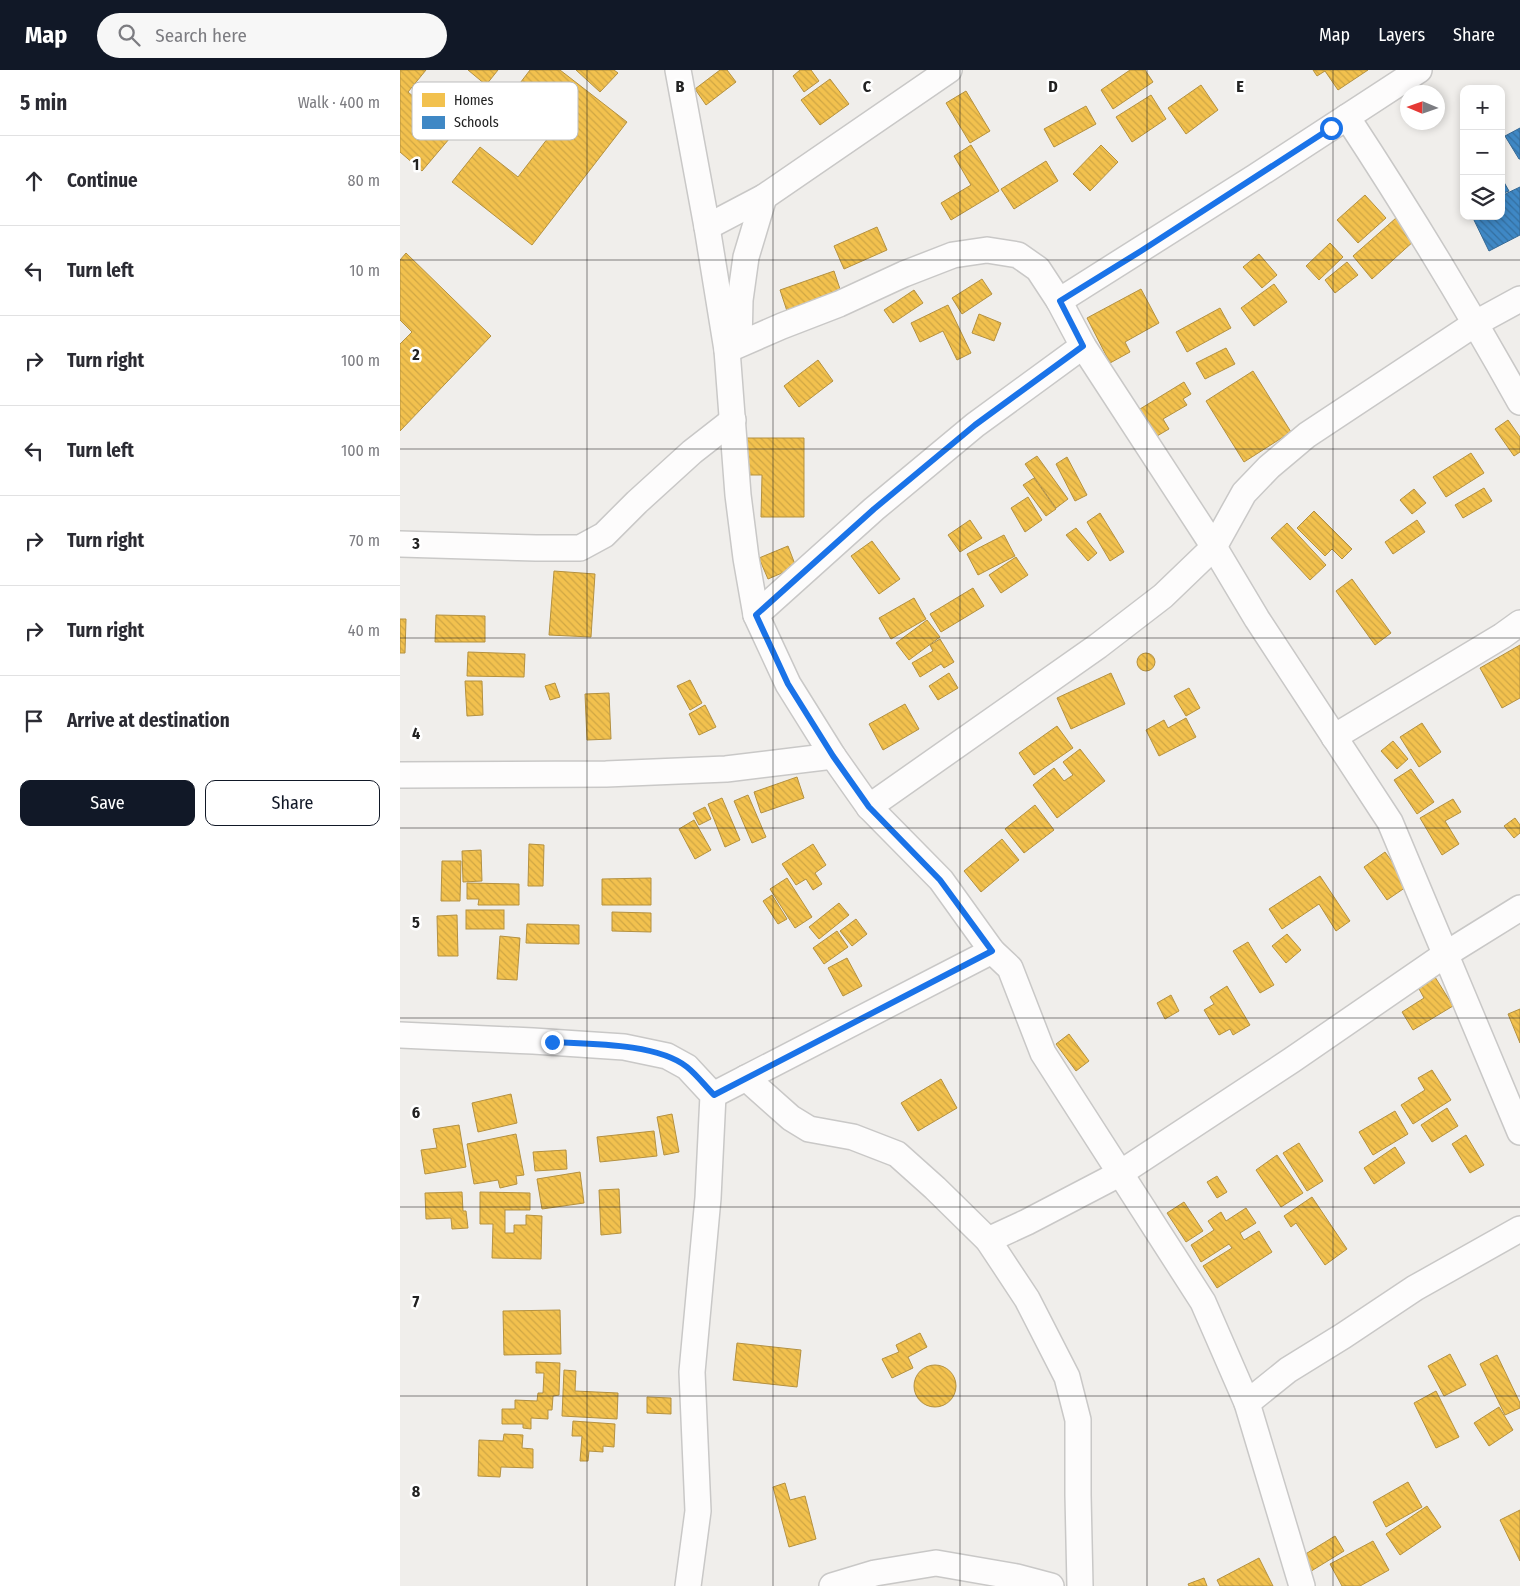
<!DOCTYPE html>
<html lang="en">
<head>
<meta charset="utf-8">
<style>
	body { margin:0; font-family:"Fira Sans Condensed",sans-serif; background:#f7f7f7; color:#2b2b33 }
	.controls { position:absolute; right:15px; top:15px; display:grid; overflow:hidden; border-radius:10px; box-shadow:0 2px 8px #0003 }
	.controls button { width:45px; height:45px; display:grid; place-items:center; padding:0; border:0; border-bottom:1px solid #e1e1e2; background:#fff; color:#2b2b33; font:25px sans-serif }
	.compass { position:absolute; left:1000px; top:15px; width:45px; height:45px; border-radius:50%; background:#fff; box-shadow:0 2px 8px #0003; rotate:272deg }
	.stop { position:absolute; width:15px; height:15px; margin:-11px; border:4px solid #1a73e8; border-radius:50%; background:#fff }
	.stop.end { background:#1a73e8; border-color:#fff; box-shadow:0 1px 5px #0008 }
	.list { margin:0; padding:0; list-style:none }
	h2 { display:flex; justify-content:space-between; align-items:center; height:65px; margin:0; padding:0 20px; font-size:21px }
	h2 small { font-size:16px; font-weight:400; color:#7c7c81 }
	.list li { display:grid; grid-template-columns:32px 1fr auto; gap:15px; align-items:center; box-sizing:border-box; height:90px; padding:0 20px; border-top:1px solid #e1e1e2 }
	.list b { display:block; font-size:19px; white-space:nowrap }
	.list em { font-size:16px; font-style:normal; color:#7c7c81 }
	.actions { display:flex; gap:10px; padding:15px 20px }
	.actions a { flex:1; padding:11px 0; border:1px solid #111827; border-radius:10px; text-align:center; font-size:18px; color:#111827 }
	.actions .main { background:#111827; color:#fff }
	.icon { flex:none; width:28px; height:28px; fill:none; stroke:currentColor; stroke-width:2; stroke-linecap:round; stroke-linejoin:round }
	.map { position:relative; flex:none; width:1120px; height:1516px; overflow:hidden }
	header { display:flex; align-items:center; gap:30px; box-sizing:border-box; height:70px; padding:0 25px; background:#111827; color:#fff }
	header strong { font-size:24px }
	nav { display:flex; gap:28px; margin-inline-start:auto; font-size:18px }
	.search { width:350px; height:45px; background:#f7f7f7; display:flex; align-items:center; gap:12px; box-sizing:border-box; padding:0 18px; border-radius:28px; color:#7c7c81; font-size:19px }
	main { display:flex }
	aside { flex:1; background:#fff }
	.map>svg:first-child { display:block }
	.homes { fill:url(#homes-back-hatch); stroke:#b49141 }
	.schools { fill:url(#schools-back-hatch); stroke:#366994 }
	.lines { fill:none; stroke-linecap:round; stroke-linejoin:round }
	.street-casing { stroke:#c9c8c7; stroke-width:28 }
	.street { stroke:#fdfcfc; stroke-width:25 }
	.route { stroke:#1a73e8; stroke-width:6 }
	.grid { fill:none; stroke:#222; stroke-width:1; stroke-opacity:0.55 }
	.key { fill:#fff; stroke:#bdbdbd; stroke-width:1 }
	.key-label { font-size:14px; fill:#222 }
	.grid-label { font-size:16px; text-anchor:middle; font-weight:bold; fill:#222; stroke:#fff; stroke-width:5; stroke-linejoin:round; paint-order:stroke }
</style>
</head>
<body>
<header>
<strong>Map</strong>
<div class="search"><svg class="icon" aria-label="search" viewBox="0 0 24 24"><circle cx="10" cy="10" r="6"/><path d="M15 15l6 6"/></svg>Search here</div>
<nav><a>Map</a><a>Layers</a><a>Share</a></nav>
</header>
<main>
<aside>
<h2>5 min<small>Walk · 400 m</small></h2>
<ul class="list">
<li><svg class="icon" aria-label="ahead" viewBox="0 0 24 24"><path d="M12 20V5M6 11l6-6 6 6"/></svg><div><b>Continue</b></div><em>80 m</em></li>
<li><svg class="icon" aria-label="left" viewBox="0 0 24 24"><path d="M17 20v-9H6M10 6l-5 5 5 5"/></svg><div><b>Turn left</b></div><em>10 m</em></li>
<li><svg class="icon" aria-label="right" viewBox="0 0 24 24"><path d="M7 20v-9h11M14 6l5 5-5 5"/></svg><div><b>Turn right</b></div><em>100 m</em></li>
<li><svg class="icon" aria-label="left" viewBox="0 0 24 24"><path d="M17 20v-9H6M10 6l-5 5 5 5"/></svg><div><b>Turn left</b></div><em>100 m</em></li>
<li><svg class="icon" aria-label="right" viewBox="0 0 24 24"><path d="M7 20v-9h11M14 6l5 5-5 5"/></svg><div><b>Turn right</b></div><em>70 m</em></li>
<li><svg class="icon" aria-label="right" viewBox="0 0 24 24"><path d="M7 20v-9h11M14 6l5 5-5 5"/></svg><div><b>Turn right</b></div><em>40 m</em></li>
<li><svg class="icon" aria-label="arrive" viewBox="0 0 24 24"><path d="M6 21V4h12l-3 4 3 4H6"/></svg><div><b>Arrive at destination</b></div></li>
</ul>
<div class="actions"><a class="main">Save</a><a>Share</a></div>
</aside>
<div class="map">
<svg width="1120" height="1516" viewBox="0 0 1120 1516">
	<defs>
		<pattern id="homes-back-hatch" width="6" height="6" patternUnits="userSpaceOnUse" patternTransform="scale(1.25)"><rect width="6" height="6" fill="#f2c14e"/><path d="M-1 5l2 2M0 0l6 6M5-1l2 2" fill="none" stroke="#cfa644"/></pattern>
		<pattern id="schools-back-hatch" width="6" height="6" patternUnits="userSpaceOnUse" patternTransform="scale(1.25)"><rect width="6" height="6" fill="#3f88c5"/><path d="M-1 5l2 2M0 0l6 6M5-1l2 2" fill="none" stroke="#346fa0"/></pattern>
	</defs>
	<rect width="100%" height="100%" fill="#f0eeeb"/>
	<!-- homes -->
	<g class="homes">
		<polygon points="0,0 26,0 8,22 55,62 22,101 0,82"/>
		<polygon points="68,0 98,0 86,15"/>
		<polygon points="130,0 160,0 227,52 132,175 52,112 80,77 118,107 158,55 114,21"/>
		<polygon points="176,0 214,0 218,3 200,22"/>
		<polygon points="320,0 327,0 336,12 306,35 295,19"/>
		<polygon points="400,0 411,0 419,11 404,22 393,6"/>
		<polygon points="730,0 745,0 753,12 713,39 701,20"/>
		<polygon points="913,0 968,0 938,20 925,1 917,6"/>
		<polygon points="430,9 449,34 420,55 401,30"/>
		<polygon points="801,15 818,40 786,64 768,38"/>
		<polygon points="566,21 590,61 570,73 546,33"/>
		<polygon points="751,25 766,49 732,72 716,47"/>
		<polygon points="686,36 696,54 654,77 644,59"/>
		<polygon points="571,75 599,121 551,150 541,133 571,115 554,86"/>
		<polygon points="701,75 718,92 690,121 673,104"/>
		<polygon points="646,91 658,111 614,139 601,119"/>
		<polygon points="965,125 986,148 958,173 937,150"/>
		<polygon points="996,148 1015,170 972,209 953,186"/>
		<polygon points="477,157 487,180 444,199 434,176"/>
		<polygon points="930,173 943,187 919,210 906,196"/>
		<polygon points="6,183 91,266 0,361 0,274 12,262 0,250 0,190"/>
		<polygon points="859,184 877,205 862,218 843,197"/>
		<polygon points="947,192 958,205 935,223 925,210"/>
		<polygon points="434,201 441,222 387,241 380,220"/>
		<polygon points="582,209 592,224 562,244 552,228"/>
		<polygon points="874,214 887,232 854,256 841,238"/>
		<polygon points="741,219 759,253 725,272 730,282 710,293 687,248"/>
		<polygon points="514,220 523,233 493,253 484,240"/>
		<polygon points="548,235 571,283 557,290 543,261 520,272 511,253"/>
		<polygon points="820,238 831,258 787,282 776,262"/>
		<polygon points="579,244 601,253 594,271 572,263"/>
		<polygon points="826,278 835,294 805,309 796,293"/>
		<polygon points="418,290 433,311 399,337 384,316"/>
		<polygon points="853,301 891,362 844,392 806,331"/>
		<polygon points="784,312 791,324 783,329 787,335 763,349 769,359 757,366 740,339"/>
		<polygon points="1108,350 1120,367 1120,382 1114,386 1095,359"/>
		<polygon points="346,368 404,368 404,447 361,447 362,405 346,405"/>
		<polygon points="1071,383 1084,403 1046,427 1033,407"/>
		<polygon points="637,386 668,429 656,438 625,394"/>
		<polygon points="667,387 687,425 675,431 656,394"/>
		<polygon points="634,408 656,439 646,446 623,415"/>
		<polygon points="1084,418 1092,431 1063,448 1055,435"/>
		<polygon points="1014,419 1026,433 1012,444 1000,430"/>
		<polygon points="628,427 642,450 625,462 611,438"/>
		<polygon points="914,441 952,479 942,489 932,479 925,486 897,458"/>
		<polygon points="700,443 724,482 710,491 687,452"/>
		<polygon points="570,450 582,468 560,482 548,465"/>
		<polygon points="1017,450 1025,462 993,484 985,472"/>
		<polygon points="887,453 926,495 910,510 871,468"/>
		<polygon points="676,458 697,483 688,491 666,465"/>
		<polygon points="604,465 615,486 578,505 567,484"/>
		<polygon points="472,471 500,509 479,524 451,486"/>
		<polygon points="388,476 396,497 368,509 359,488"/>
		<polygon points="616,487 628,505 601,523 589,505"/>
		<polygon points="154,501 195,504 191,567 149,565"/>
		<polygon points="952,509 991,563 975,575 936,521"/>
		<polygon points="573,518 584,536 541,562 530,544"/>
		<polygon points="514,528 526,549 491,569 479,548"/>
		<polygon points="36,545 85,546 85,572 35,572"/>
		<polygon points="0,549 6,549 5,583 0,583"/>
		<polygon points="527,550 540,567 509,590 496,573"/>
		<polygon points="540,569 554,592 544,598 541,594 520,607 512,593 533,581 530,575"/>
		<polygon points="1120,575 1120,628 1102,638 1080,598"/>
		<polygon points="68,582 125,584 124,607 67,606"/>
		<circle cx="746" cy="592" r="9"/>
		<polygon points="549,603 558,618 538,630 529,616"/>
		<polygon points="711,603 725,634 671,659 657,628"/>
		<polygon points="290,610 302,633 290,640 277,616"/>
		<polygon points="65,611 82,611 83,645 67,646"/>
		<polygon points="155,613 160,627 150,630 145,616"/>
		<polygon points="789,618 800,638 786,646 774,626"/>
		<polygon points="209,623 211,669 187,670 185,624"/>
		<polygon points="505,634 519,659 483,680 469,654"/>
		<polygon points="305,635 316,657 299,665 289,644"/>
		<polygon points="786,648 796,667 759,686 746,660 764,650 768,658"/>
		<polygon points="1022,653 1041,682 1019,697 1000,667"/>
		<polygon points="657,656 673,678 634,705 619,683"/>
		<polygon points="993,671 1008,689 997,699 981,681"/>
		<polygon points="680,679 705,711 657,748 633,715 654,698 664,711 673,705 663,692"/>
		<polygon points="1011,699 1034,732 1017,744 994,710"/>
		<polygon points="397,707 404,728 361,743 354,722"/>
		<polygon points="348,725 366,767 352,773 334,731"/>
		<polygon points="322,728 340,770 325,777 308,734"/>
		<polygon points="1053,729 1061,742 1045,751 1059,774 1042,785 1020,748"/>
		<polygon points="635,735 654,760 624,783 605,759"/>
		<polygon points="305,737 311,749 299,755 293,743"/>
		<polygon points="1115,748 1120,755 1120,763 1114,768 1104,756"/>
		<polygon points="294,750 311,780 295,789 279,759"/>
		<polygon points="602,769 619,790 581,822 564,801"/>
		<polygon points="129,774 144,775 143,816 128,816"/>
		<polygon points="413,774 426,795 415,803 422,814 413,820 406,809 396,815 382,794"/>
		<polygon points="81,780 82,811 63,812 62,781"/>
		<polygon points="985,782 1009,815 987,830 964,797"/>
		<polygon points="42,791 61,791 60,831 41,831"/>
		<polygon points="920,806 950,851 936,861 919,834 882,859 869,839"/>
		<polygon points="251,808 251,835 202,835 202,809"/>
		<polygon points="387,808 412,847 395,858 370,819"/>
		<polygon points="67,813 119,814 119,835 78,835 79,829 67,829"/>
		<polygon points="372,825 387,849 378,854 363,831"/>
		<polygon points="439,833 449,845 419,869 409,857"/>
		<rect x="66" y="840" width="38" height="19"/>
		<polygon points="212,842 251,843 251,862 212,861"/>
		<polygon points="57,845 58,886 38,886 37,846"/>
		<polygon points="456,849 467,864 452,876 440,861"/>
		<polygon points="127,854 179,855 179,874 126,873"/>
		<polygon points="437,861 448,877 424,894 413,878"/>
		<polygon points="887,864 901,880 886,893 872,876"/>
		<polygon points="100,866 120,868 117,910 97,909"/>
		<polygon points="848,872 874,915 860,923 833,881"/>
		<polygon points="447,888 462,916 443,926 428,898"/>
		<polygon points="1035,907 1053,936 1013,960 1002,942 1024,928 1018,917"/>
		<polygon points="827,916 850,955 833,965 830,959 819,965 804,940 814,934 810,927"/>
		<polygon points="771,925 779,941 765,949 757,933"/>
		<polygon points="1120,939 1120,973 1108,944"/>
		<polygon points="669,964 689,991 676,1001 656,974"/>
		<polygon points="1032,1000 1051,1030 1013,1054 1001,1035 1025,1020 1018,1008"/>
		<polygon points="541,1009 557,1038 518,1061 501,1033"/>
		<polygon points="111,1024 117,1053 78,1062 72,1033"/>
		<polygon points="1047,1038 1058,1056 1032,1072 1021,1055"/>
		<polygon points="995,1041 1008,1064 973,1085 959,1062"/>
		<polygon points="272,1044 279,1082 264,1085 257,1047"/>
		<polygon points="59,1055 66,1097 25,1104 21,1080 37,1078 33,1059"/>
		<polygon points="254,1061 257,1086 200,1092 197,1067"/>
		<polygon points="116,1064 124,1105 116,1106 117,1114 100,1118 98,1110 74,1114 67,1074"/>
		<polygon points="1066,1065 1084,1095 1070,1103 1052,1074"/>
		<polygon points="899,1073 923,1111 907,1121 883,1083"/>
		<polygon points="995,1077 1005,1093 974,1114 964,1098"/>
		<polygon points="166,1080 167,1099 135,1101 133,1082"/>
		<polygon points="877,1085 903,1123 881,1137 856,1100"/>
		<polygon points="180,1102 184,1133 142,1139 137,1109"/>
		<polygon points="817,1106 827,1122 817,1128 807,1112"/>
		<polygon points="219,1119 221,1163 201,1165 199,1120"/>
		<polygon points="62,1122 63,1141 66,1141 68,1158 52,1159 51,1148 26,1149 25,1123"/>
		<polygon points="80,1122 130,1123 130,1140 105,1140 105,1163 114,1163 114,1155 126,1155 126,1145 142,1146 141,1189 92,1188 93,1154 80,1154"/>
		<polygon points="912,1127 947,1179 925,1195 896,1153 891,1157 884,1146"/>
		<polygon points="784,1132 803,1161 786,1172 767,1143"/>
		<polygon points="846,1138 856,1153 840,1163 844,1170 859,1161 872,1182 817,1218 803,1196 832,1178 829,1174 801,1192 791,1175 814,1160 808,1151 821,1142 826,1151"/>
		<polygon points="160,1240 161,1284 104,1285 103,1241"/>
		<polygon points="520,1263 527,1277 508,1287 513,1298 492,1308 482,1289 499,1282 496,1275"/>
		<polygon points="337,1273 401,1280 397,1317 333,1310"/>
		<polygon points="1050,1284 1066,1315 1044,1326 1028,1296"/>
		<polygon points="1097,1285 1120,1333 1120,1338 1105,1345 1080,1294"/>
		<polygon points="136,1292 160,1293 159,1325 153,1326 152,1340 148,1340 148,1349 131,1348 131,1359 123,1358 123,1354 102,1354 102,1339 115,1339 115,1330 137,1331 138,1323 143,1323 144,1303 136,1303"/>
		<circle cx="535" cy="1316" r="21"/>
		<polygon points="164,1300 176,1301 175,1321 218,1323 217,1349 162,1346"/>
		<polygon points="1036,1321 1059,1367 1036,1378 1014,1333"/>
		<polygon points="247,1327 271,1328 271,1344 247,1343"/>
		<polygon points="1099,1337 1113,1360 1089,1376 1074,1353"/>
		<polygon points="173,1351 215,1354 214,1377 203,1376 203,1382 189,1381 188,1391 180,1391 182,1366 172,1366"/>
		<polygon points="104,1364 123,1365 122,1378 133,1379 133,1398 101,1397 100,1407 78,1406 79,1370 103,1371"/>
		<polygon points="1008,1412 1022,1437 986,1457 973,1432"/>
		<polygon points="385,1413 390,1430 405,1426 416,1469 389,1477 373,1417"/>
		<polygon points="1027,1436 1041,1457 1000,1485 986,1464"/>
		<polygon points="1120,1440 1120,1491 1100,1450"/>
		<polygon points="935,1466 944,1481 908,1503 899,1488"/>
		<polygon points="973,1471 989,1500 960,1516 942,1516 930,1494"/>
		<polygon points="859,1488 873,1516 820,1516 817,1510"/>
		<polygon points="804,1508 807,1516 789,1516 788,1514"/>
	</g>
	<!-- schools -->
	<g class="schools">
		<polygon points="1120,58 1120,89 1119,89 1105,66"/>
		<polygon points="1101,107 1109,121 1101,124"/>
		<polygon points="1120,117 1120,165 1089,181 1072,146 1101,146 1101,126"/>
	</g>
	<g class="lines">
		<defs>
			<g id="street">
				<polyline points="278,0 307,157 327,280 338,425 346,488 356,545 388,614 433,686 469,737 541,810 592,881 610,898 643,983 803,1232 847,1333 902,1516"/>
				<path d="M947 47C1008 140 1066 235 1120 332"/>
				<polyline points="307,157 364,127 549,0"/>
				<polyline points="659,231 855,107 1019,0"/>
				<polyline points="339,274 340,230 346,187 364,127"/>
				<polyline points="327,280 382,256 439,234 504,204 553,185 587,180 618,185 638,199 659,231 683,276 814,477 857,549 990,752 1120,1062"/>
				<polyline points="0,474 136,478 180,478 204,465 237,432 292,382 333,350"/>
				<polyline points="356,545 474,439 575,355 683,276"/>
				<polyline points="934,667 1102,566 1120,553"/>
				<polyline points="0,705 206,704 326,699 433,686"/>
				<polyline points="469,737 698,576 763,526 814,477 844,423 869,397 907,365 1076,253 1120,229"/>
				<polyline points="0,965 133,971 224,977 267,986 287,997 313,1025 308,1128 292,1302 298,1441 288,1516"/>
				<polyline points="346,1008 391,1048 409,1059 453,1067 497,1084 535,1118 588,1170 627,1229 667,1307 678,1350 678,1425 680,1516"/>
				<polyline points="313,1025 592,881"/>
				<polyline points="588,1170 627,1152 719,1104 892,990 1046,884 1120,838"/>
				<polyline points="847,1333 888,1300 943,1266 1015,1218 1120,1159"/>
				<polyline points="432,1516 475,1503 536,1493 617,1507 651,1516"/>
			</g>
		</defs>
		<!-- street casing -->
		<use href="#street" class="street-casing"/>
		<!-- street -->
		<use href="#street" class="street"/>
	</g>
	<g class="lines">
		<!-- route -->
		<path class="route" d="M152 972C189 974 257 973 287 997 297 1005 305 1016 314 1025L592 881 540 810 469 737 433 686 388 614 356 545 474 439 575 355 683 276 660 231 741 181 931 58"/>
	</g>
	<!-- grid -->
	<path class="grid" d="M187 0V1516M373 0V1516M560 0V1516M747 0V1516M933 0V1516M0 190H1120M0 379H1120M0 568H1120M0 758H1120M0 948H1120M0 1137H1120M0 1326H1120"/>
	<!-- legend -->
	<rect x="12" y="12" width="166" height="58" rx="8" class="key"/>
	<rect x="22" y="23" width="23" height="14" fill="#f2c14e"/>
	<rect x="22" y="46" width="23" height="13" fill="#3f88c5"/>
	<g class="key-label">
		<text x="54" y="35">Homes</text>
		<text x="54" y="57">Schools</text>
	</g>
	<g class="grid-label">
		<text x="280" y="22">B</text>
		<text x="467" y="22">C</text>
		<text x="653" y="22">D</text>
		<text x="840" y="22">E</text>
		<text x="16" y="100">1</text>
		<text x="16" y="290">2</text>
		<text x="16" y="479">3</text>
		<text x="16" y="669">4</text>
		<text x="16" y="858">5</text>
		<text x="16" y="1048">6</text>
		<text x="16" y="1237">7</text>
		<text x="16" y="1427">8</text>
	</g>
</svg>
<div class="controls">
<button>+</button>
<button>−</button>
<button><svg class="icon" aria-label="layers" viewBox="0 0 24 24"><path d="M12 4l9 5-9 5-9-5zM3 14l9 5 9-5"/></svg></button>
</div>
<svg class="compass" viewBox="-18 -18 36 36"><path d="M0-13l5 13h-10z" fill="#e53935"/><path d="M0 13l5-13h-10z" fill="#7c7c81"/></svg>
<div class="stop" style="left:931px;top:58px"></div>
<div class="stop end" style="left:152px;top:972px"></div>
</div>
</main>
</body>
</html>
